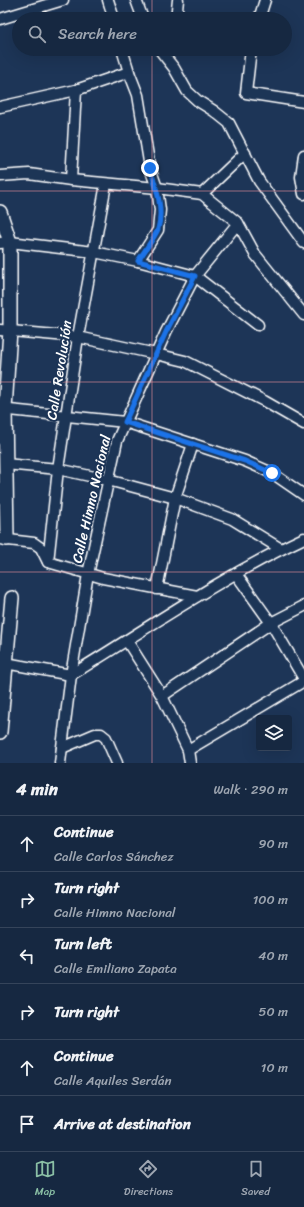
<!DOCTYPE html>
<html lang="en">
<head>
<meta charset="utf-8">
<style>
	body { margin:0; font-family:Sriracha,sans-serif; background:#23344c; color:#f1f3f6 }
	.controls { position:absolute; right:12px; bottom:12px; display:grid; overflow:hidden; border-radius:4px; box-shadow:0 4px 16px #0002 }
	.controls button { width:36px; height:36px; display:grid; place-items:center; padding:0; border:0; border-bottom:1px solid #35445a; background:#162841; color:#f1f3f6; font:20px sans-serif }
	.stop { position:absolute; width:12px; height:12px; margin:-9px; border:3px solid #1a73e8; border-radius:50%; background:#fff }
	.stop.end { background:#1a73e8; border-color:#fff; box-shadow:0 1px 4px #0008 }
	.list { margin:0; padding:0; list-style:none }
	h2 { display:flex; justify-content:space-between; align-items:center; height:52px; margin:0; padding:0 16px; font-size:17px }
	h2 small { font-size:13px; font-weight:400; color:#9ea6b1 }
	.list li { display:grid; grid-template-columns:26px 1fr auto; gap:12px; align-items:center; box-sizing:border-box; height:56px; padding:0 16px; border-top:1px solid #35445a }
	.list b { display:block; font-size:15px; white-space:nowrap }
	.list p { margin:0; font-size:13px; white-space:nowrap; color:#9ea6b1 }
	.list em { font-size:13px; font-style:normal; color:#9ea6b1 }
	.icon { flex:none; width:22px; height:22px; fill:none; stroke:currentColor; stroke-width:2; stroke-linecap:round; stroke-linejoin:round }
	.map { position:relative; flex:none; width:304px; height:763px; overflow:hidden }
	.search { position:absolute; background:#162841; box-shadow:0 4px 16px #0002; left:12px; right:12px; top:12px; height:44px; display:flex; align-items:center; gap:10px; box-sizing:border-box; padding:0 14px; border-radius:22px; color:#9ea6b1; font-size:15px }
	.sheet { height:388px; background:#162841 }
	nav { display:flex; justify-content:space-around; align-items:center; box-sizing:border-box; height:56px; border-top:1px solid #35445a; background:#162841; font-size:11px; color:#9ea6b1 }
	nav a { display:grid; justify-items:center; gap:2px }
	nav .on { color:#8abfa5 }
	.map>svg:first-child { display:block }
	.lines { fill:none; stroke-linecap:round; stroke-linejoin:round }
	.minor-casing { stroke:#fff; stroke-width:13 }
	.tertiary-casing { stroke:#fff; stroke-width:16 }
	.minor { stroke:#1d3557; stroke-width:10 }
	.tertiary { stroke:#1d3557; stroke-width:13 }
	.route { stroke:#1a73e8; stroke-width:5 }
	.grid { fill:none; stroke:#ff9aa2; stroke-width:1; stroke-opacity:0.55 }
	.labels { text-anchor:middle; stroke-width:4; stroke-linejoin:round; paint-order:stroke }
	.street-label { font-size:14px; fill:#fff; stroke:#1d3557 }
</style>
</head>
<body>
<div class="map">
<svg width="304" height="763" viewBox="0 0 304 763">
	<rect width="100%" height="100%" fill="#1d3557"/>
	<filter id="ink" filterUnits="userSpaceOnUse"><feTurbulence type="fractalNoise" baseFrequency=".025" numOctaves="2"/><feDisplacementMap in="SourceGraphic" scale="8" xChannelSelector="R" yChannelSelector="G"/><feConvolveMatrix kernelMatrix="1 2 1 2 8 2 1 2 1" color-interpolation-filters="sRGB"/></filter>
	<g filter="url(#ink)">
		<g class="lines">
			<defs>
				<g id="minor">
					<polyline points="108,0 114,19"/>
					<polyline points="136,0 143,19"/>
					<polyline points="0,19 63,0"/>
					<polyline points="176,19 178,0"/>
					<polyline points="259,19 265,0"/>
					<polyline points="122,49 129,72 138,95 150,168 157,188 160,210 158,230 138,261"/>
					<polyline points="159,49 174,68 187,91 198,101 214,111 229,123 259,181 304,243"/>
					<polyline points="251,49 246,93 304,102"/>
					<polyline points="0,107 76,90 129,72"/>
					<polyline points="304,155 301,177 304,194"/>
					<polyline points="0,176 29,174 71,180 157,188 202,194 238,223 255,254 304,315"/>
					<polyline points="71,180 76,90"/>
					<polyline points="202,194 245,153"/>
					<polyline points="0,243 10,242 94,252 138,261 195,276 258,325"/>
					<polyline points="0,330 78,337 156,354 185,361 264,401 304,424"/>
					<polyline points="0,409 125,422 245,461 272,473 304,495"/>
					<polyline points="5,464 58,469 108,480 175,498 232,519 281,549"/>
					<polyline points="0,539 34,543 41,548 48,562 103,578 197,596"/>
					<polyline points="48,562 58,469 78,337 106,184"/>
					<polyline points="236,574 271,623 304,679"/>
					<polyline points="157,589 175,498 193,444"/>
					<polyline points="127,641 162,696 188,750 190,763"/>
					<path d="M0 662 71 675C148 628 223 576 304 538"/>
					<polyline points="162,696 271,623 304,606"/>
					<polyline points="62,748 95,734 101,734 106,738 117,763"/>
					<polyline points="188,750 304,681"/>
					<polyline points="60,763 71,675 88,574 117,441 166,332 195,276 238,223"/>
				</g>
				<g id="tertiary">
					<polyline points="0,212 10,242 10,330 5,409 7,539"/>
					<polyline points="0,732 12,598"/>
				</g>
			</defs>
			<!-- minor casing -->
			<use href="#minor" class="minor-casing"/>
			<!-- tertiary casing -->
			<use href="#tertiary" class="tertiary-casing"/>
			<!-- minor -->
			<use href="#minor" class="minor"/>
			<!-- tertiary -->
			<use href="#tertiary" class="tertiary"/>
		</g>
	</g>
	<g class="lines" filter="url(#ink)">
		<!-- route -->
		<path class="route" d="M150 168C156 187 164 209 158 229 155 237 143 253 138 261L195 276 166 332 125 422 245 461 272 473"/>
	</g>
	<!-- grid -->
	<path class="grid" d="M152 0V19M152 49V763M0 191H304M0 382H304M0 572H304"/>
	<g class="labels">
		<!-- street labels -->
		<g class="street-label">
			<text transform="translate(59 370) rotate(-81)" y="5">Calle Revolución</text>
			<text transform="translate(91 499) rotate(-77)" y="5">Calle Himno Nacional</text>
		</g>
	</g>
</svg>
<div class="controls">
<button><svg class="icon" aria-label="layers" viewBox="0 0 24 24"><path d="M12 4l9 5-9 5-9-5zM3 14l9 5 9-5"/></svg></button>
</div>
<div class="stop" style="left:272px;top:473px"></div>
<div class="stop end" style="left:150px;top:168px"></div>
<div class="search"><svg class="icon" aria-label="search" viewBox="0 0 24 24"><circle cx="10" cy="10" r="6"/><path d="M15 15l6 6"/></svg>Search here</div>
</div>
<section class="sheet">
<h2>4 min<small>Walk · 290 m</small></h2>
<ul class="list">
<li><svg class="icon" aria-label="ahead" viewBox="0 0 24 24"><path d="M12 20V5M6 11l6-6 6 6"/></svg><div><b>Continue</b><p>Calle Carlos Sánchez</p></div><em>90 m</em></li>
<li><svg class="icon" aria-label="right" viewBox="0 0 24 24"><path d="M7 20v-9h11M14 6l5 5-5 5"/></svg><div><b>Turn right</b><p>Calle Himno Nacional</p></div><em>100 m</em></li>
<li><svg class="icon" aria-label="left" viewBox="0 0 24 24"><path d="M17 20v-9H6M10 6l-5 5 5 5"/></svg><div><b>Turn left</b><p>Calle Emiliano Zapata</p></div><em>40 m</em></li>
<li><svg class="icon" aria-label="right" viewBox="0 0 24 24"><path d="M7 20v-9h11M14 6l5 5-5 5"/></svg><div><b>Turn right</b></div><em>50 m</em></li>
<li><svg class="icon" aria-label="ahead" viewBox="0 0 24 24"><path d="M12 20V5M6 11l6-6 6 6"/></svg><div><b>Continue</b><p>Calle Aquiles Serdán</p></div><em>10 m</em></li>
<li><svg class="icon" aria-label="arrive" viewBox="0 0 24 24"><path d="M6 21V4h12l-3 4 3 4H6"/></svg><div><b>Arrive at destination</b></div></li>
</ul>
</section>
<nav>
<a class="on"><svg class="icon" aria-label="map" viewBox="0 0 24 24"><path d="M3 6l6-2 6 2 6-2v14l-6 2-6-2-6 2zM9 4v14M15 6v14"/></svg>Map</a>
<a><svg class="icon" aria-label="directions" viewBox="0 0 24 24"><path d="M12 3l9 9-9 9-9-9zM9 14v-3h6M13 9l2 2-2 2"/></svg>Directions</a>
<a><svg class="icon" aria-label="saved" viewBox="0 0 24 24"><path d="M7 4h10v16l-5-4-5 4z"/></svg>Saved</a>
</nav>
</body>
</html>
